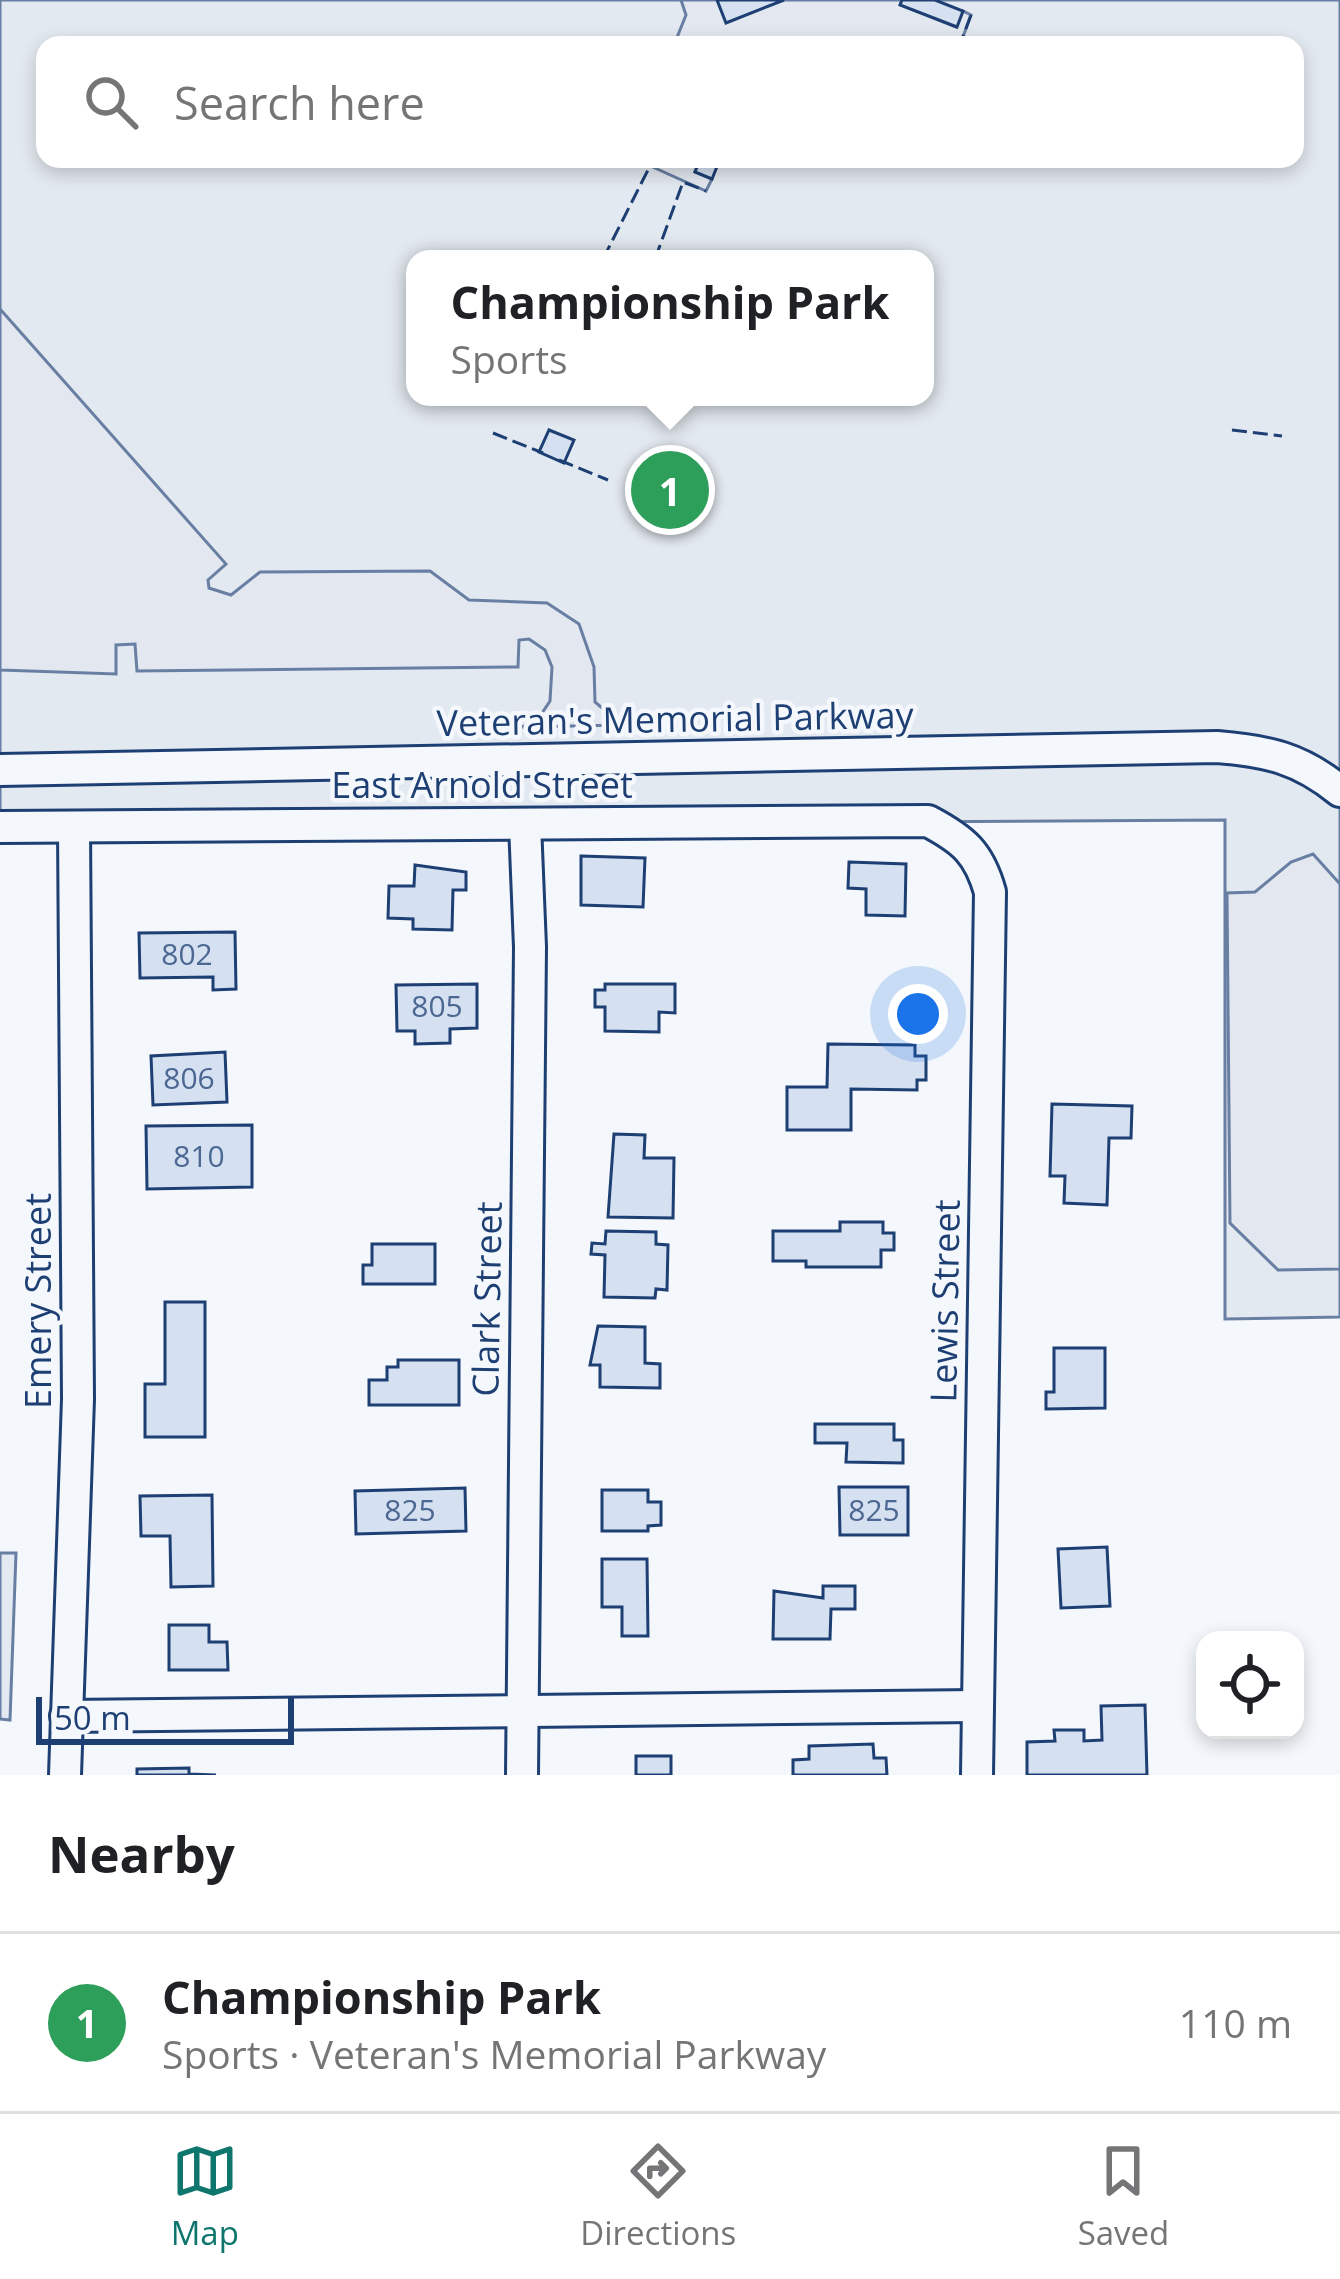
<!DOCTYPE html>
<html lang="en">
<head>
<meta charset="utf-8">
<style>
	body { margin:0; font-family:"Open Sans",sans-serif; background:#f2f2f2; color:#202124 }
	.controls { position:absolute; right:36px; bottom:36px; display:grid; overflow:hidden; border-radius:24px; box-shadow:0 6px 18px #0003 }
	.controls button { width:108px; height:108px; display:grid; place-items:center; padding:0; border:0; border-bottom:3px solid #e0e0e0; background:#fff; color:#202124; font:60px sans-serif }
	.scale { position:absolute; left:36px; bottom:30px; width:258px; box-sizing:border-box; padding-left:12px; border:6px solid #1d3f73; border-top:0; font-size:33px; line-height:42px; white-space:nowrap; color:#1d3f73; -webkit-text-stroke:9px #f4f7fb; paint-order:stroke }
	.you { position:absolute; left:918px; top:1014px; width:42px; height:42px; margin:-30px; border:9px solid #fff; border-radius:50%; background:#1a73e8; box-shadow:0 0 0 18px #1a73e833 }
	.badge { display:grid; place-items:center; width:78px; height:78px; border-radius:50%; background:#0f766e; color:#fff; font-size:39px; font-weight:700 }
	.pin { position:absolute; translate:-50% -50%; border:6px solid #fff; box-shadow:0 3px 12px #0006 }
	.popup { position:absolute; left:406px; top:250px; width:528px; height:156px; box-sizing:border-box; display:grid; place-content:center; border-radius:24px; background:#fff; filter:drop-shadow(0 3px 9px #0005); font-size:39px; white-space:nowrap; color:#757577 }
	.popup b { font-size:45px; color:#202124 }
	.popup::after { content:''; position:absolute; left:50%; top:100%; margin-left:-24px; border:24px solid transparent; border-top-color:#fff }
	.list { margin:0; padding:0; list-style:none }
	h2 { display:flex; justify-content:space-between; align-items:center; height:156px; margin:0; padding:0 48px; font-size:51px }
	h2 small { font-size:39px; font-weight:400; color:#757577 }
	.list li { display:grid; grid-template-columns:78px 1fr auto; gap:36px; align-items:center; box-sizing:border-box; height:180px; padding:0 48px; border-top:3px solid #e0e0e0 }
	.list b { display:block; font-size:45px; white-space:nowrap }
	.list p { margin:0; font-size:39px; white-space:nowrap; color:#757577 }
	.list em { font-size:39px; font-style:normal; color:#757577 }
	.icon { flex:none; width:66px; height:66px; fill:none; stroke:currentColor; stroke-width:2; stroke-linecap:round; stroke-linejoin:round }
	.map { position:relative; flex:none; width:1340px; height:1775px; overflow:hidden }
	.search { position:absolute; background:#fff; box-shadow:0 6px 18px #0003; left:36px; right:36px; top:36px; height:132px; display:flex; align-items:center; gap:30px; box-sizing:border-box; padding:0 42px; border-radius:24px; color:#757577; font-size:45px }
	.sheet { height:336px; background:#fff }
	nav { display:flex; justify-content:space-around; align-items:center; box-sizing:border-box; height:168px; border-top:3px solid #e0e0e0; background:#fff; font-size:33px; color:#757577 }
	nav a { display:grid; justify-items:center; gap:6px }
	nav .on { color:#0f766e }
	.map>svg:first-child { display:block }
	.green { fill:#e3e9f0; stroke:#687fa3; stroke-width:3; fill-rule:evenodd }
	.parking { fill:#e3e8f0; stroke:#687fa3; stroke-width:3 }
	.building { fill:#d5e0f0; stroke:#1d3f73; stroke-width:3 }
	.lines { fill:none; stroke-linecap:round; stroke-linejoin:round }
	.minor-casing { stroke:#1d3f73; stroke-width:36 }
	.minor { stroke:#f4f7fb; stroke-width:30 }
	.fence { stroke:#1d3f73; stroke-width:3; stroke-dasharray:15 6; stroke-linecap:butt }
	.labels { text-anchor:middle; stroke-width:9; stroke-linejoin:round; paint-order:stroke }
	.number-label { font-size:30px; fill:#4b6792 }
	.street-label { font-size:36px; fill:#1d3f73; stroke:#f4f7fb }
</style>
</head>
<body>
<div class="map">
<svg width="1340" height="1775" viewBox="0 0 1340 1775">
	<rect width="100%" height="100%" fill="#f4f7fb"/>
	<!-- green -->
	<g class="green">
		<path d="M0 0H1340V1317L1225 1319V820L0 827ZM45 45H1295V159H45ZM415 259H925V397H415Z"/>
		<polygon points="0,1553 16,1553 10,1720 0,1719"/>
	</g>
	<!-- parking -->
	<g class="parking">
		<polygon points="681,0 902,0 901,5 956,27 963,11 971,15 960,45 817,45 804,40 789,45 674,45 686,15"/>
		<polygon points="635,159 700,159 695,172 712,179 706,191"/>
		<polygon points="0,309 226,564 208,580 209,588 231,595 260,572 430,571 469,600 547,603 579,624 594,667 595,702 622,725 522,727 536,722 550,701 552,667 545,650 529,639 519,640 518,667 137,671 135,644 116,645 116,674 0,670"/>
		<polygon points="1313,854 1340,884 1340,1269 1278,1270 1230,1223 1227,893 1255,892 1291,862"/>
	</g>
	<!-- building -->
	<g class="building">
		<polygon points="717,0 784,0 726,23"/>
		<polygon points="902,0 935,0 963,11 957,27 900,5"/>
		<polygon points="700,159 720,159 712,179 695,172"/>
		<polygon points="549,430 574,440 564,463 539,452"/>
		<polygon points="581,856 645,858 643,907 581,905"/>
		<polygon points="849,862 906,864 905,916 866,915 866,889 848,888"/>
		<polygon points="415,865 466,872 466,890 453,890 452,930 413,929 413,919 388,918 389,886 414,886"/>
		<polygon points="235,932 236,989 213,990 213,977 140,978 139,933"/>
		<polygon points="477,984 477,1028 450,1029 450,1043 415,1044 415,1031 397,1031 396,985"/>
		<polygon points="605,984 675,984 675,1013 659,1012 659,1032 605,1031 605,1007 595,1007 595,990 605,990"/>
		<polygon points="828,1044 915,1045 915,1056 926,1056 926,1080 917,1080 917,1090 851,1089 851,1130 787,1130 787,1087 827,1087"/>
		<polygon points="225,1052 227,1102 153,1105 151,1056"/>
		<polygon points="1052,1104 1132,1106 1131,1138 1109,1138 1107,1205 1064,1203 1065,1176 1050,1176"/>
		<polygon points="252,1125 252,1187 147,1189 146,1126"/>
		<polygon points="614,1134 645,1135 644,1158 674,1158 673,1218 608,1217"/>
		<polygon points="840,1222 883,1222 883,1233 894,1233 894,1250 881,1250 881,1267 806,1267 806,1261 773,1261 773,1231 840,1231"/>
		<polygon points="606,1231 656,1232 656,1244 668,1245 667,1290 656,1289 655,1298 604,1297 605,1255 591,1254 592,1243 605,1244"/>
		<polygon points="372,1244 435,1244 435,1284 363,1284 363,1265 372,1265"/>
		<polygon points="165,1302 205,1302 205,1437 145,1437 145,1384 165,1384"/>
		<polygon points="598,1326 645,1327 645,1363 660,1364 660,1388 600,1387 600,1365 590,1365"/>
		<polygon points="1054,1348 1105,1348 1105,1408 1046,1409 1046,1392 1054,1392"/>
		<polygon points="398,1360 459,1360 459,1405 369,1405 369,1380 387,1380 387,1367 398,1367"/>
		<polygon points="815,1424 894,1424 894,1440 903,1440 903,1463 846,1462 847,1443 815,1443"/>
		<polygon points="839,1487 908,1487 908,1535 840,1535"/>
		<polygon points="465,1488 466,1531 356,1534 355,1491"/>
		<polygon points="602,1490 648,1490 648,1502 661,1502 661,1525 648,1526 648,1531 602,1531"/>
		<polygon points="212,1495 213,1586 171,1587 170,1536 141,1536 140,1496"/>
		<polygon points="1107,1547 1110,1606 1061,1608 1058,1549"/>
		<polygon points="602,1559 647,1559 648,1636 622,1636 622,1607 602,1607"/>
		<polygon points="823,1586 855,1586 855,1609 831,1609 830,1639 773,1639 774,1591 823,1598"/>
		<polygon points="169,1625 209,1625 209,1642 227,1642 228,1670 169,1670"/>
		<polygon points="1145,1705 1147,1775 1027,1775 1027,1742 1055,1741 1054,1730 1084,1730 1084,1741 1102,1740 1101,1706"/>
		<polygon points="873,1744 874,1758 886,1758 887,1775 793,1775 793,1760 809,1759 809,1746"/>
		<rect x="636" y="1756" width="35" height="19"/>
		<polygon points="189,1768 189,1774 216,1775 137,1775 137,1769"/>
	</g>
	<g class="lines">
		<defs>
			<g id="minor">
				<path d="M0 770 1217 747C1267 751 1300 758 1340 791"/>
				<path d="M0 827 928 821C964 840 979 853 990 892L977 1775"/>
				<polyline points="66,1716 978,1706"/>
				<polyline points="65,1775 78,1399 74,827"/>
				<polyline points="522,1775 530,947 525,824"/>
			</g>
		</defs>
		<!-- minor casing -->
		<use href="#minor" class="minor-casing"/>
		<!-- minor -->
		<use href="#minor" class="minor"/>
		<!-- fence -->
		<g class="fence">
			<polyline points="971,15 962,39 981,45"/>
			<polyline points="603,259 650,166 635,159"/>
			<polyline points="655,259 683,182 706,191"/>
			<polyline points="1232,430 1282,436"/>
			<polyline points="493,433 543,453"/>
			<polyline points="559,460 608,480"/>
		</g>
	</g>
	<g class="labels">
		<!-- number labels -->
		<g class="number-label">
			<text x="187" y="965">802</text>
			<text x="437" y="1017">805</text>
			<text x="189" y="1089">806</text>
			<text x="199" y="1167">810</text>
			<text x="410" y="1521">825</text>
			<text x="874" y="1521">825</text>
		</g>
		<!-- street labels -->
		<g class="street-label">
			<text transform="translate(675 719) rotate(-1)" y="13">Veteran's Memorial Parkway</text>
			<text x="482" y="798">East Arnold Street</text>
			<text transform="translate(487 1299) rotate(-89)" y="13">Clark Street</text>
			<text transform="translate(38 1301) rotate(-90)" y="13">Emery Street</text>
			<text transform="translate(945 1301) rotate(-89)" y="13">Lewis Street</text>
		</g>
	</g>
</svg>
<div class="controls">
<button><svg class="icon" aria-label="locate" viewBox="0 0 24 24"><circle cx="12" cy="12" r="6"/><path d="M12 2v4M12 18v4M2 12h4M18 12h4"/></svg></button>
</div>
<div class="scale">50 m</div>
<div class="you"></div>
<div class="pin badge" style="left:670px;top:490px;background:#2e9e5b">1</div>
<div class="popup"><b>Championship Park</b>Sports</div>
<div class="search"><svg class="icon" aria-label="search" viewBox="0 0 24 24"><circle cx="10" cy="10" r="6"/><path d="M15 15l6 6"/></svg>Search here</div>
</div>
<section class="sheet">
<h2>Nearby<small></small></h2>
<ul class="list">
<li><span class="badge" style="background:#2e9e5b">1</span><div><b>Championship Park</b><p>Sports · Veteran's Memorial Parkway</p></div><em>110 m</em></li>
</ul>
</section>
<nav>
<a class="on"><svg class="icon" aria-label="map" viewBox="0 0 24 24"><path d="M3 6l6-2 6 2 6-2v14l-6 2-6-2-6 2zM9 4v14M15 6v14"/></svg>Map</a>
<a><svg class="icon" aria-label="directions" viewBox="0 0 24 24"><path d="M12 3l9 9-9 9-9-9zM9 14v-3h6M13 9l2 2-2 2"/></svg>Directions</a>
<a><svg class="icon" aria-label="saved" viewBox="0 0 24 24"><path d="M7 4h10v16l-5-4-5 4z"/></svg>Saved</a>
</nav>
</body>
</html>
